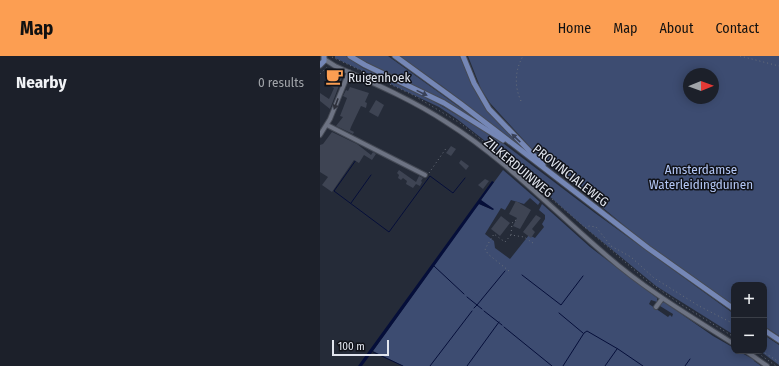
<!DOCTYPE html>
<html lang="en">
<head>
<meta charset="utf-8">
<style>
	body { margin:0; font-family:"Fira Sans Condensed",sans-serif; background:#292d36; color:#f1f3f6 }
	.controls { position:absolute; right:12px; bottom:12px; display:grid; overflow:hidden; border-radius:8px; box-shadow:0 2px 10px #0003 }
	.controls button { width:36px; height:36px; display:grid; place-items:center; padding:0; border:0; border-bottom:1px solid #3a3e47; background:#1c202a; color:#f1f3f6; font:20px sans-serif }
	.compass { position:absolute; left:363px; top:12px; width:36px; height:36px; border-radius:50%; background:#1c202a; box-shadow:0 2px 10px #0003; rotate:89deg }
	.scale { position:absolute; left:12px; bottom:10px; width:57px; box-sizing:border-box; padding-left:4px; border:2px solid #e1e5ee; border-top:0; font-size:11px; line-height:14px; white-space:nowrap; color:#e1e5ee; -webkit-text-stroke:3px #11131a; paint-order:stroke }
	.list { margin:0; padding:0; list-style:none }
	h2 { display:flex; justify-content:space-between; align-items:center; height:52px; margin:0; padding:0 16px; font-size:17px }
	h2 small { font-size:13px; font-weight:400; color:#a0a3a8 }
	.map { position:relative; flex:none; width:459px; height:310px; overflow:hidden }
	header { display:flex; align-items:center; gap:24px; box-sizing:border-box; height:56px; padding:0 20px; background:#fc9e52; color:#111 }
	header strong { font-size:19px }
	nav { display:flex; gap:22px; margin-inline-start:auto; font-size:14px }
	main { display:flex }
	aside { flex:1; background:#1c202a }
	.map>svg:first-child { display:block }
	.green { fill:#3d4c71; fill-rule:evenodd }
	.water { fill:#050e39 }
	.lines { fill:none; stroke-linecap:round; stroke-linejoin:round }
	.stream { stroke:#050e39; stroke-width:1 }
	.building { fill:#3e4453 }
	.minor-casing { stroke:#454a55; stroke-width:6 }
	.major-casing { stroke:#454a55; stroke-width:7 }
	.path { stroke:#696f7a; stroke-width:1; stroke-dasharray:1 3; stroke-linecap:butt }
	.minor { stroke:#6d7383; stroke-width:4 }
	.major { stroke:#7587b6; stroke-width:5 }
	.oneway { fill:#394158 }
	.oneway2 { fill:#2d303a }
	.labels { text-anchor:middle; stroke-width:3; stroke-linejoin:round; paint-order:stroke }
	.poi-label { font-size:13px; fill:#e1e5ee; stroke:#11131a; text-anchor:start }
	.street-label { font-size:13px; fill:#e1e5ee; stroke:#11131a }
	.park-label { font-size:13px; fill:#b3c6f4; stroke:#11131a }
</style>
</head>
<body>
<header>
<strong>Map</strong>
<nav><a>Home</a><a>Map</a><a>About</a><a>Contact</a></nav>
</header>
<main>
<aside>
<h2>Nearby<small>0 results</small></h2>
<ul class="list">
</ul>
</aside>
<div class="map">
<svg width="459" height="310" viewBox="0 0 459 310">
	<rect width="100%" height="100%" fill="#252b38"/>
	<!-- green -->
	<g class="green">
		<polygon points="15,0 26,0 43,12 106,41 175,81 275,157 414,258 414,279 336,230 262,169 183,99 137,63 119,51 15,2"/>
		<polygon points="32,0 68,0 167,71"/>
		<polygon points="79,0 142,0 158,37 211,99 122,30"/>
		<path d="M148 0H459V280L444 270V229H414V250L324 186 211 92 170 47 161 33ZM369 18H393V42H369Z"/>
		<polygon points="183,114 220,146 218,149 210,142 204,148 191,144 185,154 181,152 165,178 174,185 175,192 190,203 209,179 215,182 224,171 222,168 225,163 225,159 219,154 222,148 270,191 337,242 337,246 331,244 329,248 348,261 350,259 352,261 353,258 340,250 340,248 344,246 393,280 414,292 414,295 418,295 431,302 433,300 434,305 441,310 83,310 53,295 153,155 159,148 173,154 161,144"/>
		<polygon points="444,279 459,289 459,309 440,295 444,295"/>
	</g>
	<!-- water -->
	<polygon class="water" points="172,125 174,126 161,144 174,153 173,154 159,148 53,295 42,310 38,310"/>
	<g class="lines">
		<!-- stream -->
		<g class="stream">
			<polyline points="36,104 14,135 69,176 110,120 133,137 145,122"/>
			<polyline points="31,147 51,119"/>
			<polyline points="114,210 144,238"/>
			<polyline points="202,219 241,249 263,220"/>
			<polyline points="147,241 157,249 154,252"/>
			<polyline points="162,253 157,249 185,215"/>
			<polyline points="164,255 182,269"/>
			<polyline points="239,257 263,277"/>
			<polyline points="184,271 232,310"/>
			<polyline points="53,296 83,310"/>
			<polyline points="110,310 152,255"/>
			<polyline points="147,310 179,266"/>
			<polyline points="243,310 264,277 267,275 298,293 323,310"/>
			<polyline points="285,310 297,293"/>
			<polyline points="365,310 370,303"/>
		</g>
	</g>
	<!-- building -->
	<g class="building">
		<polygon points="12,16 23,19 10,53 0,45 0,37 9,43 11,39 14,32 10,30"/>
		<polygon points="30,31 49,37 45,46 47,47 46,52 41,50 31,71 30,74 34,76 33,78 16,70 23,61 20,60 27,42 23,40 26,34 28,35"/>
		<polygon points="56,44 64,49 58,61 49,56"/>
		<polygon points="12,76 37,88 51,99 53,96 56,98 52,104 44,99 39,107 34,104 12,136 2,129 8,121 0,116 0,89 3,88"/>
		<polygon points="131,90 136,93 131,100 126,97"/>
		<polygon points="141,104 149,110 146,114 139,107"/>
		<polygon points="79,114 96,126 99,120 103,122 101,125 102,126 100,130 96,128 93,132 86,128 87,125 83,122 81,124 78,122 79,119 77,117"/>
		<polygon points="165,123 169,125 163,133 158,129"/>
		<polygon points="196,145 211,154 200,173 193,170 197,162 189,158"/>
		<polygon points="216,159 221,162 212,173 215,176 211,182 203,176"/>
		<polygon points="181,160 190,167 180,180 171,173"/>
	</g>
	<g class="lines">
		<defs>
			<g id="minor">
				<path d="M4 3 15 10C53 27 91 43 126 66 185 103 234 155 287 200 326 234 370 260 414 288"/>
				<polyline points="7,69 105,119"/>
				<polyline points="0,79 10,63 29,16"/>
				<polyline points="336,251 342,243"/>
				<polyline points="426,295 447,310"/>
			</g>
			<g id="major">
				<polyline points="30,0 45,9 124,47 183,84"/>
				<polyline points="75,0 141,48 328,192 414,253"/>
				<polyline points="143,0 154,27 169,53 223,109"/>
				<polyline points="0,9 4,5 4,0"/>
				<polyline points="444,274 459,284"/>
			</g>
		</defs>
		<!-- minor casing -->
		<use href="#minor" class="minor-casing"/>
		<!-- major casing -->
		<use href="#major" class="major-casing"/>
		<!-- path -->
		<g class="path">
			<polyline points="420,0 459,10"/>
			<polyline points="12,1 93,39 140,67 182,100 326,224 362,249 414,281"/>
			<polyline points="0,18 8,10"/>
			<path d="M201 45C194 30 195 14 203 0"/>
			<polyline points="109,117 127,91"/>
			<polyline points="196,164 192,167 191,179 204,181 213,187"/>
			<polyline points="265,172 269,170 276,171 291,190 311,201 334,222 379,250 414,268"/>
			<polyline points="189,215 168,198 165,193 174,178 185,186 191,179"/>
			<polyline points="435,295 456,310"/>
			<polyline points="442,295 459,306"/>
		</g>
		<!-- minor -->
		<use href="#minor" class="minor"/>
		<!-- major -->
		<use href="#major" class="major"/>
	</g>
	<!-- one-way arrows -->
	<defs><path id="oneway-solid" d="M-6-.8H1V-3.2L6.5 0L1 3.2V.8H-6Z"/></defs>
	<g class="oneway">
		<use href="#oneway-solid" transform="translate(102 37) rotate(26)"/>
		<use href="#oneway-solid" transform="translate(196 82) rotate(-136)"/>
	</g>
	<use class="oneway2" href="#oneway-solid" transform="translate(16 48) rotate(110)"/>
	<!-- icons -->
	<defs>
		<symbol id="cafe-bare" viewBox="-9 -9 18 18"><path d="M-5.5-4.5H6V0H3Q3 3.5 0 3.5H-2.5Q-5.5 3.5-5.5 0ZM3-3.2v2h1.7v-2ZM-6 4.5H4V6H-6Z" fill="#fc9e52" stroke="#11131a" stroke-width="2.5" paint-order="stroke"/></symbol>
	</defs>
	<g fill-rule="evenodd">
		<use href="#cafe-bare" x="2" y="8" width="25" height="25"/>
	</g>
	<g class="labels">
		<!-- poi labels -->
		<g class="poi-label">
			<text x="28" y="26">Ruigenhoek</text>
		</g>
		<!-- street labels -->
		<g class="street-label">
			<text transform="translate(199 111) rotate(40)" y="5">ZILKERDUINWEG</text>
			<text transform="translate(251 119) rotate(38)" y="5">PROVINCIALEWEG</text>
		</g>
		<!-- park labels -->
		<g class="park-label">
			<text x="381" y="118">Amsterdamse<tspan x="381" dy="15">Waterleidingduinen</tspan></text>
		</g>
	</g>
</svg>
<div class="controls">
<button>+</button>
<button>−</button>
</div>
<svg class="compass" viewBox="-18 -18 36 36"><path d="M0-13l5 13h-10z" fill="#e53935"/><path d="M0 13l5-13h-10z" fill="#a0a3a8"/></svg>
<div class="scale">100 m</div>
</div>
</main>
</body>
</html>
